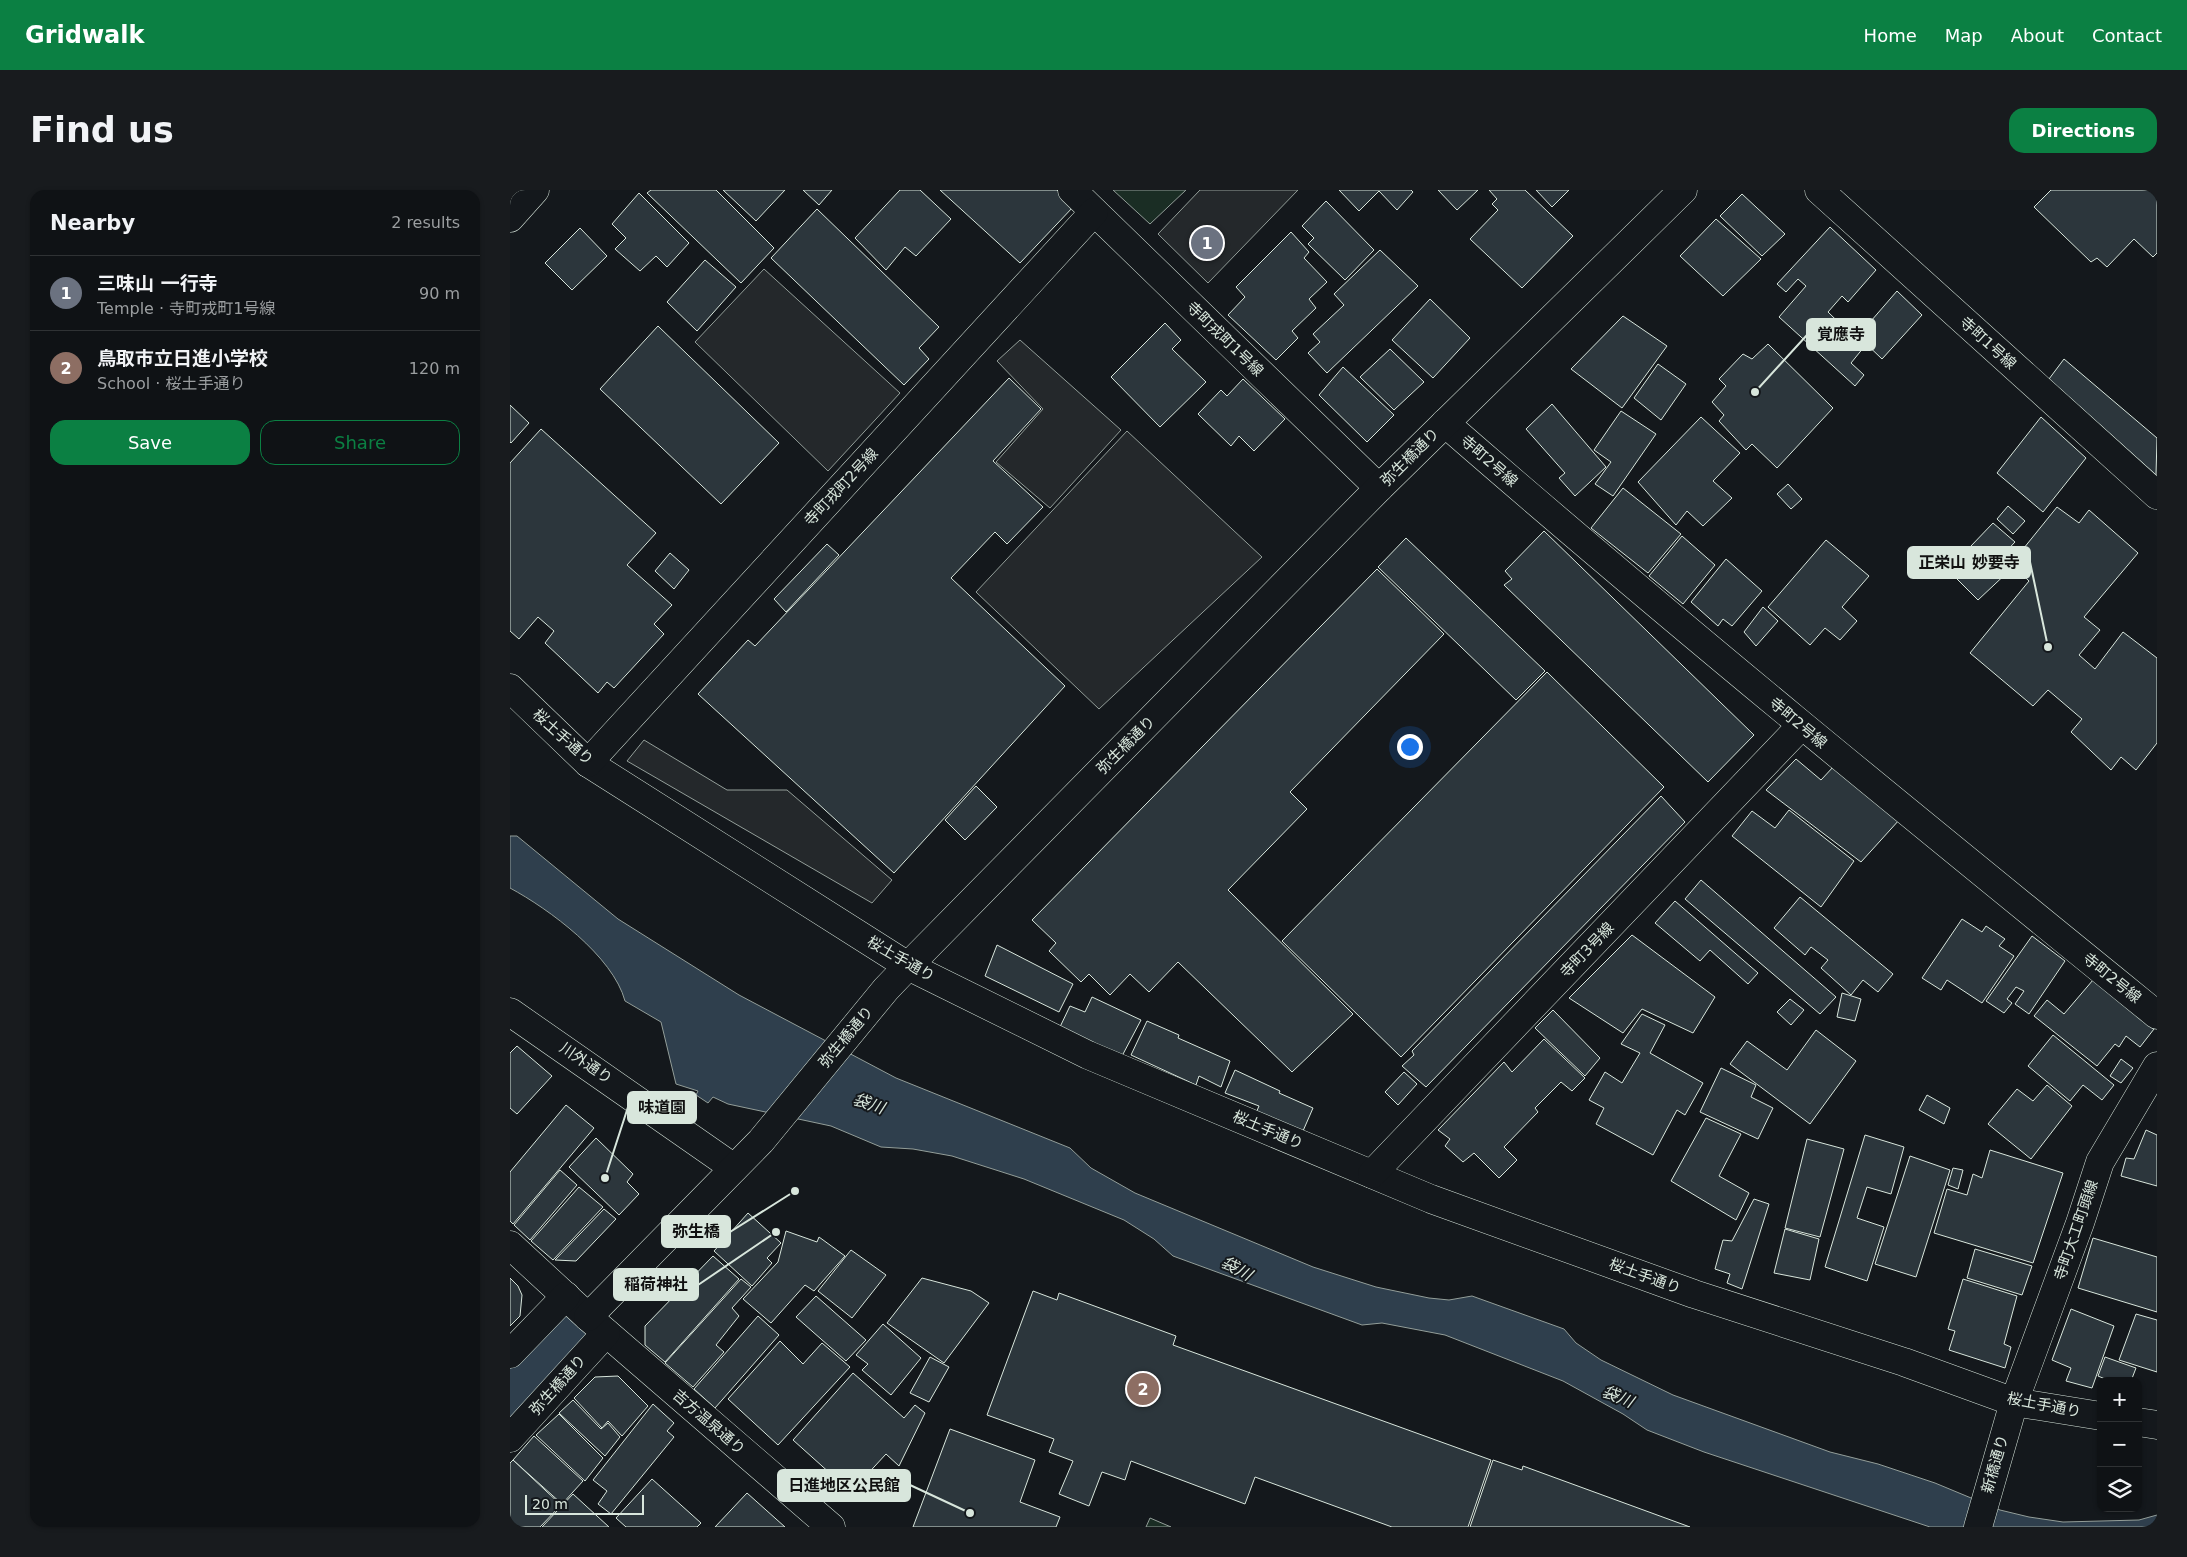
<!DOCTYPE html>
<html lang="en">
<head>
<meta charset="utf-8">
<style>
	body { margin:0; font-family:"DejaVu Sans","Noto Sans JP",sans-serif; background:#181b1e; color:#f1f3f6 }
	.controls { position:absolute; right:15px; bottom:15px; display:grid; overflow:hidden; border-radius:10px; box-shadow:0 1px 4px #0004 }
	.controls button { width:45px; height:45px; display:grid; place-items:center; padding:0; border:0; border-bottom:1px solid #2f3234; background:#0f1215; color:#f1f3f6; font:25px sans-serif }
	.scale { position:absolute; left:15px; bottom:12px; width:119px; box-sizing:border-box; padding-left:5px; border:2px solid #d8e6dc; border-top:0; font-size:14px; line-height:18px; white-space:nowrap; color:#d8e6dc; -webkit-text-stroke:4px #14181c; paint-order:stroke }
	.you { position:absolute; left:899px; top:556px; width:18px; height:18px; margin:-12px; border:4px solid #fff; border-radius:50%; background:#1a73e8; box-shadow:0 0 0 8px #1a73e833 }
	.badge { display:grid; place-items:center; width:32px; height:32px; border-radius:50%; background:#0b8043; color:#fff; font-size:16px; font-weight:700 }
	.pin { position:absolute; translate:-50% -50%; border:2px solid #fff; box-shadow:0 1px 5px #0006 }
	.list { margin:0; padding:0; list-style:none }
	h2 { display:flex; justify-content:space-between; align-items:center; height:65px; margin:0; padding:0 20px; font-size:21px }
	h2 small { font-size:16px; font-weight:400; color:#9b9ea0 }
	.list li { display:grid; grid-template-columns:32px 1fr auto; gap:15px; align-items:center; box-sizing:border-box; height:75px; padding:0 20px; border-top:1px solid #2f3234 }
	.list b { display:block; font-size:19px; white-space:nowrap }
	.list p { margin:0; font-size:16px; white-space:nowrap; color:#9b9ea0 }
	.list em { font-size:16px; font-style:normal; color:#9b9ea0 }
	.actions { display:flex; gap:10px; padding:15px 20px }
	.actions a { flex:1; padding:11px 0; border:1px solid #0b8043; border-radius:15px; text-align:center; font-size:18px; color:#0b8043 }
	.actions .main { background:#0b8043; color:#fff }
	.icon { flex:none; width:28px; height:28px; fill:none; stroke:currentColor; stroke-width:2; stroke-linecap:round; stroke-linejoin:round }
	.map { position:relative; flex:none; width:1647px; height:1337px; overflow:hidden; border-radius:15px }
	header { display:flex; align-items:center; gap:30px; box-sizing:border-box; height:70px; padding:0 25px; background:#0b8043; color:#fff }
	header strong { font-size:24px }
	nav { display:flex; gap:28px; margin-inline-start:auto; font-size:18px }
	.intro { display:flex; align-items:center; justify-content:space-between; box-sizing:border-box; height:120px; padding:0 30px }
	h1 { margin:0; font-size:35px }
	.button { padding:12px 22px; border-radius:15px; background:#0b8043; color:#fff; font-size:18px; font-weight:700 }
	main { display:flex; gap:30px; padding:0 30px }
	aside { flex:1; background:#0f1215; border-radius:15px; box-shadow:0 1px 4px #0004 }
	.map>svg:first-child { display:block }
	.green { fill:#1a2d24; stroke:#939e99 }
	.parking { fill:#24282b; stroke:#939e99 }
	.water { fill:#2f3f4d; stroke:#939e99 }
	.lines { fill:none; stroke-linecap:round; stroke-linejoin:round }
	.river { stroke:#2f3f4d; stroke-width:71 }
	.building { fill:#2c363c; stroke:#d8e6dc }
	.street-casing { stroke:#d8e6dc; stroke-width:29 }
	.secondary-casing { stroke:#d8e6dc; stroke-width:29 }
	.street { stroke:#14181c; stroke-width:28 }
	.secondary { stroke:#14181c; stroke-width:28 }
	.labels { text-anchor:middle; stroke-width:4; stroke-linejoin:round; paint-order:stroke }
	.street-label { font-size:15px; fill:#d8e6dc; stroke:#14181c }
	.water-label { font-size:16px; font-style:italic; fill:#d8e6dc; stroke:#14181c }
	.leader { fill:none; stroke:#d8e6dc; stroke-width:2 }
	.callout-dot { fill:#d8e6dc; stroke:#14181c; stroke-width:2 }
	.callout { fill:#d8e6dc; stroke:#d8e6dc; stroke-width:2 }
	.callout-label { font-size:16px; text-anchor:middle; font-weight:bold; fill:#111 }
</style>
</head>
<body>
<header>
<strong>Gridwalk</strong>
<nav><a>Home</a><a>Map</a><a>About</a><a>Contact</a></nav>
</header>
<div class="intro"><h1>Find us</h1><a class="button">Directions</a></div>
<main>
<aside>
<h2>Nearby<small>2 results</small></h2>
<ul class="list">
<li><span class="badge" style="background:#6b7280">1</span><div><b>三味山 一行寺</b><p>Temple · 寺町戎町1号線</p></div><em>90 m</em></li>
<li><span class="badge" style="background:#8d6e63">2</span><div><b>鳥取市立日進小学校</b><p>School · 桜土手通り</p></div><em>120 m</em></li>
</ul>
<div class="actions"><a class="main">Save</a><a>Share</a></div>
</aside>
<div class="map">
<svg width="1647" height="1337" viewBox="0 0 1647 1337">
	<rect width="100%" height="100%" fill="#14181c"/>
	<!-- green -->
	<g class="green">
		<polygon points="603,0 676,0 640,34"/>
		<polygon points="640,1328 661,1337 636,1337"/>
	</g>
	<!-- parking -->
	<g class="parking">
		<polygon points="690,0 788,0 698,93 648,44"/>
		<polygon points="254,79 390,203 318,281 185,152"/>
		<polygon points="510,150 611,240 540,318 486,272 533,219 487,171"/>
		<polygon points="617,241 752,367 589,519 466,402"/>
		<polygon points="134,550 217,600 277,600 382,690 362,713 117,571"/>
	</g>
	<!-- water -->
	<path class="water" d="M0 646H7L108 729 229 805 386 888 560 958 581 978 625 1003 803 1077 866 1097 919 1108 939 1110 962 1106 1054 1139 1066 1153 1091 1170 1163 1205 1320 1262 1368 1274 1425 1293 1490 1320 1519 1327 1553 1332 1629 1330 1647 1325V1337H1420L1194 1262 1137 1240 1113 1224 1053 1191 935 1145 872 1133 852 1135 663 1066 644 1049 614 1030 514 989 442 966 403 959 371 957 321 936 218 914 203 907 198 913 186 905 188 901 166 894 151 832 115 811C103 766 39 719 0 698Z"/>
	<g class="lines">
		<!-- river -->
		<polyline class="river" points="0,1209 47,1158"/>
	</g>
	<!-- building -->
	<g class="building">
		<polygon points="141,0 206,0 264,58 231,93 137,3"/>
		<polygon points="213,0 275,0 246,31"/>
		<polygon points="293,0 322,0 309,15"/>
		<polygon points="390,0 410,0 441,29 406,66 395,57 376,80 345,48"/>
		<polygon points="430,0 547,0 564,16 510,73"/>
		<polygon points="829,0 901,0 903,2 887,20 869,1 849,21"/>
		<polygon points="928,0 968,0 947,20"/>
		<polygon points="979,0 1015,0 1063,46 1012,98 960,49 988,20 982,14 987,9"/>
		<polygon points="1026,0 1059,0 1042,17"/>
		<polygon points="1541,0 1647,0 1647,63 1643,67 1624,49 1597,77 1587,68 1581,72 1524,17"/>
		<polygon points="129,3 179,53 157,77 146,66 130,81 105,59 116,48 102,34"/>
		<polygon points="1232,4 1275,44 1252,66 1210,26"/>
		<polygon points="816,11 864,60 835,90 798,54 804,48 792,36"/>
		<polygon points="307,19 429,137 409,158 419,169 394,195 261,68"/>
		<polygon points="1206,29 1251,69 1213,106 1170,66"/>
		<polygon points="1320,37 1366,80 1338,112 1332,106 1318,122 1354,157 1341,173 1354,185 1345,196 1269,127 1296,96 1288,89 1276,102 1267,94"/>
		<polygon points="70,38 97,66 62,100 35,73"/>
		<polygon points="781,42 799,62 794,68 817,92 799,109 806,118 782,141 788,148 766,170 718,125 735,107 726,97"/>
		<polygon points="870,60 908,96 817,183 798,163 810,152 803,144 834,115 824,104"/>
		<polygon points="195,70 226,97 187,141 157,112"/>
		<polygon points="1387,101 1412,125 1372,169 1348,146"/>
		<polygon points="920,109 960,148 923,188 882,150"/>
		<polygon points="1113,126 1157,156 1112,218 1061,179"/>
		<polygon points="655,133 671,150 662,159 696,192 650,237 601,187"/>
		<polygon points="148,136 269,253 211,314 90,199"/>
		<polygon points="1258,154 1323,218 1267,278 1242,254 1236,260 1209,231 1214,225 1202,212 1216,196 1209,189 1233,164 1242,169"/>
		<polygon points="880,159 914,192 884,220 850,187"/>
		<polygon points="1554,169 1647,248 1646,285 1539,189"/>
		<polygon points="1148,174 1176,194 1151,230 1124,208"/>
		<polygon points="833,177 884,225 857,252 809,205"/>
		<polygon points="499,188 531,219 483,271 533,317 497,354 485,342 441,388 555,496 384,683 188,504 238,450 245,456"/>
		<polygon points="733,189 775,229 744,261 729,246 721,256 688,224 711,200 717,206"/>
		<polygon points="1042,214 1096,277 1065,306 1049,288 1055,283 1016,239"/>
		<polygon points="0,215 19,233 1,253 0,252"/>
		<polygon points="1111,221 1146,244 1103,306 1085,294 1101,272 1084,260"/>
		<polygon points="1191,227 1230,263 1203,291 1222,308 1193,336 1177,321 1166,335 1128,292"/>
		<polygon points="1531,227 1576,268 1533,322 1487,283"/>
		<polygon points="31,239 146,343 117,375 162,415 144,434 154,444 104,498 97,492 88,503 35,453 44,441 28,427 9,449 0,441 0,273"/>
		<polygon points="1278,294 1292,309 1281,319 1267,304"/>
		<polygon points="1113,298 1171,344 1138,383 1081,338"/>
		<polygon points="1498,316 1515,331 1503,344 1487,329"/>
		<polygon points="1547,317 1569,333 1579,320 1628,363 1574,427 1590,440 1569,465 1585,479 1613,442 1647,468 1647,553 1626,580 1611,567 1601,580 1561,542 1572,529 1538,500 1523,516 1460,463 1519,391 1501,374"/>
		<polygon points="1483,333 1505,352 1489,369 1501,379 1468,410 1438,380"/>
		<polygon points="1034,341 1244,545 1198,592 994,395 1002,389 995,381"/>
		<polygon points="1172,346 1205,375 1173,414 1139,386"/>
		<polygon points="896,348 1035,481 1006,510 868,377"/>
		<polygon points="1316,350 1359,386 1332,417 1347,431 1330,450 1315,438 1300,455 1258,417"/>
		<polygon points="317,354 329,365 276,422 264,409"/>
		<polygon points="160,363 179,380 164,399 145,381"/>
		<polygon points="1216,369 1252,401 1222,436 1213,429 1208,436 1181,412"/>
		<polygon points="867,379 934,444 780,602 797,619 718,700 843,824 782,882 668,772 639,802 620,784 600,805 579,784 571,792 539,761 546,753 522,730"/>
		<polygon points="1253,417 1268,431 1246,456 1234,442"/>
		<polygon points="1037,482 1154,597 891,867 772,751"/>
		<polygon points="1286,569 1311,590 1324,576 1390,629 1351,672 1256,600"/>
		<polygon points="466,596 487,617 455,650 435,630"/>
		<polygon points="1151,606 1175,632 916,897 892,876 904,865 902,861"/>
		<polygon points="1279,620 1344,671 1311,717 1222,646 1242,621 1265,638"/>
		<polygon points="1191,690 1326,807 1310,824 1175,709"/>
		<polygon points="1290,707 1383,784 1368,802 1353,790 1341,805 1311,778 1318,770 1301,757 1295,765 1264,738"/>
		<polygon points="1165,711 1248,783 1238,794 1200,760 1190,771 1145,733"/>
		<polygon points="1452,729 1472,742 1476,736 1495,749 1489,756 1504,766 1472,813 1437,790 1431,800 1412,788"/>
		<polygon points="1122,745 1205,807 1183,843 1132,819 1113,843 1059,808"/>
		<polygon points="1522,746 1555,771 1519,824 1505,814 1514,801 1506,797 1497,809 1502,813 1494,823 1476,811"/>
		<polygon points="487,755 563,794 549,822 475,786"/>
		<polygon points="1583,790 1644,839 1630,857 1616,846 1609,857 1605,854 1587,876 1524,826 1537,810 1554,824"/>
		<polygon points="1332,803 1351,809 1345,831 1327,827"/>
		<polygon points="582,807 631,830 612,866 549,839 560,816 575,822"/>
		<polygon points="1280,809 1294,820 1281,835 1267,822"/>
		<polygon points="1043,820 1090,868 1075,886 1025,838"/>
		<polygon points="1132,824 1155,835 1140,863 1193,893 1175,925 1167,920 1143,965 1086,934 1094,918 1079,910 1095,882 1112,893 1130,863 1111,854"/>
		<polygon points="637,831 669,845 668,848 720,871 711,897 689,886 686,895 621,865"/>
		<polygon points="1306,840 1346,871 1300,934 1220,874 1237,851 1277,880"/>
		<polygon points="1543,845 1604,895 1592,910 1573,895 1560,911 1518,876"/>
		<polygon points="1034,849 1075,888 1062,901 1051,892 1025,918 1028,922 994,957 1007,970 989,988 964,963 953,972 935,956 940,949 928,940 994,872 1002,882"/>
		<polygon points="7,856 42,886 7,924 0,918 0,863"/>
		<polygon points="1611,869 1623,878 1611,893 1600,886"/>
		<polygon points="1211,878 1246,895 1241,907 1263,918 1248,949 1190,922"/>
		<polygon points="725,880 770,901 769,903 803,918 793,941 746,923 749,916 715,903"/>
		<polygon points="894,882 907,894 888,915 875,902"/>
		<polygon points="1537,895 1562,916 1521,969 1478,934 1507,899 1523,911"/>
		<polygon points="1417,905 1440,918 1434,934 1409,920"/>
		<polygon points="56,915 84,938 3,1034 0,1031 0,982"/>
		<polygon points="1196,928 1231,944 1209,986 1239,1003 1226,1030 1161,991"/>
		<polygon points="1636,940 1647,945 1647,996 1611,986 1616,968 1624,969"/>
		<polygon points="1355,945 1394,957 1381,1004 1357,997 1347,1028 1374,1037 1357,1091 1315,1077"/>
		<polygon points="86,948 123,984 117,992 129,1004 109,1025 59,977"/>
		<polygon points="1297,949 1334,959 1310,1047 1275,1038"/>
		<polygon points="1480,960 1553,983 1523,1073 1424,1043 1437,999 1457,1005 1463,984 1472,988"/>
		<polygon points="1400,966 1440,980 1406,1087 1365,1074"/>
		<polygon points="1443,978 1453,980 1448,999 1438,995"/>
		<polygon points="50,980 67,995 20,1050 4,1035"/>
		<polygon points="69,997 93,1017 43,1070 21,1051"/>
		<polygon points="1244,1009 1259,1014 1232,1099 1217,1093 1220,1084 1205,1079 1213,1050 1222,1051"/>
		<polygon points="94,1019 106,1029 66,1071 45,1070"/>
		<polygon points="238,1023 271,1053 257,1068 262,1073 242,1096 204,1061"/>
		<polygon points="1275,1039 1309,1049 1300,1090 1264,1083"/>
		<polygon points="276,1041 307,1052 309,1047 335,1066 304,1101 295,1095 261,1133 233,1109 268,1072"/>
		<polygon points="1583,1048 1647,1067 1647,1122 1568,1098"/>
		<polygon points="1465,1059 1522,1076 1512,1105 1457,1088"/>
		<polygon points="341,1060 376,1085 342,1128 308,1101"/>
		<polygon points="203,1066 229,1089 155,1172 135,1155 135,1136"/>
		<polygon points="0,1088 8,1096 12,1105 10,1126 0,1136"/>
		<polygon points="412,1088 461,1101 479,1113 434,1173 377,1133"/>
		<polygon points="231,1089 241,1097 222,1118 229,1126 206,1155 214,1162 183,1197 155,1173"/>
		<polygon points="1453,1089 1507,1106 1494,1154 1501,1157 1495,1178 1439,1160 1445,1141 1438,1139"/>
		<polygon points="523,1101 547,1110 549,1103 666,1146 663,1155 981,1270 958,1337 882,1337 745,1287 735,1314 621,1271 615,1290 592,1282 579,1316 549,1304 563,1271 539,1262 544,1249 477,1225"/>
		<polygon points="306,1106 356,1150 336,1171 286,1127"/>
		<polygon points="1561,1119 1604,1136 1582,1198 1556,1191 1561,1178 1542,1170"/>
		<polygon points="1626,1124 1647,1130 1647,1182 1609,1170"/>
		<polygon points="248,1126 269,1145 205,1218 184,1199"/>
		<polygon points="373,1134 411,1168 381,1205 352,1180 358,1174 346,1165"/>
		<polygon points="270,1151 293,1174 312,1153 340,1177 268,1255 218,1209"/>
		<polygon points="420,1167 439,1177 419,1212 400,1203"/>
		<polygon points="1595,1167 1626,1178 1621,1191 1600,1191 1588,1186"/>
		<polygon points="343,1183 394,1228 405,1215 415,1223 389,1276 376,1264 341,1302 283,1250"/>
		<polygon points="108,1186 138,1216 112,1246 98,1231 92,1238 64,1208 85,1187"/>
		<polygon points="63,1210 91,1239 98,1233 110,1247 95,1266 49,1223"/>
		<polygon points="143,1214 164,1233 157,1241 164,1247 101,1324 88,1314 97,1301 83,1290"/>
		<polygon points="49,1224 93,1268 75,1291 26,1245"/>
		<polygon points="440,1239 525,1270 510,1312 550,1327 546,1337 403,1337"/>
		<polygon points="24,1246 73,1291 52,1314 3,1270"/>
		<polygon points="3,1270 51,1315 30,1337 0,1337 0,1273"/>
		<polygon points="983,1270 1012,1280 1013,1276 1180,1337 960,1337"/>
		<polygon points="142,1289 191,1333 187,1337 116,1337 106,1328"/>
		<polygon points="237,1303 275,1337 205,1337"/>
		<polygon points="63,1304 99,1337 32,1337"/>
	</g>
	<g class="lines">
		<defs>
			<g id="street">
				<polyline points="562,0 869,298"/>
				<polyline points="1309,0 1647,305"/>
				<polyline points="0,28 25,0"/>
				<path d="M935 233C1168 436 1407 630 1647 825"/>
				<polyline points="0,498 78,573 398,776 578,865 921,1009 1184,1104 1394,1172 1504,1212 1591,1226"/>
				<polyline points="78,573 584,22"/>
				<polyline points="0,822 224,978"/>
				<polyline points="862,984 1291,536"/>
				<polyline points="0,1055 78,1127 321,1337"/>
				<polyline points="0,1164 56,1106"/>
				<polyline points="1628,1232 1647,1235"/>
				<polyline points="0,1248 96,1143"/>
				<polyline points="1468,1337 1504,1212 1570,1033 1590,972 1647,876"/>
			</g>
			<polyline id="secondary" points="78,1127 251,951 376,799 398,776 869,298 1173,0"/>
		</defs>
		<!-- street casing -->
		<use href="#street" class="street-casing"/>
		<!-- secondary casing -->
		<use href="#secondary" class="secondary-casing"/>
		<!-- street -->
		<use href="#street" class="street"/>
		<!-- secondary -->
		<use href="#secondary" class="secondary"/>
	</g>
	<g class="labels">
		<!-- street labels -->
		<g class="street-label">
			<text transform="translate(715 149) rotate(44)" y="5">寺町戎町1号線</text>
			<text transform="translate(1478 153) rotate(42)" y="5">寺町1号線</text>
			<text transform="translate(900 267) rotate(-45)" y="5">弥生橋通り</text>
			<text transform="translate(979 271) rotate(41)" y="5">寺町2号線</text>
			<text transform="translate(331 297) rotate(-47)" y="5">寺町戎町2号線</text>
			<text transform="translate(1288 533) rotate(40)" y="5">寺町2号線</text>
			<text transform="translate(53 547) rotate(42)" y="5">桜土手通り</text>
			<text transform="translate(616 555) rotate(-45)" y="5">弥生橋通り</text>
			<text transform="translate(1077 760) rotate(-46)" y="5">寺町3号線</text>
			<text transform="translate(391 769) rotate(30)" y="5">桜土手通り</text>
			<text transform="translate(1602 788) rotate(39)" y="5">寺町2号線</text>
			<text transform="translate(336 847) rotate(-50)" y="5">弥生橋通り</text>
			<text transform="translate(76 873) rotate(35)" y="5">川外通り</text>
			<text transform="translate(758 940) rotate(23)" y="5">桜土手通り</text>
			<text transform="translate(1566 1040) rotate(-71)" y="5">寺町大工町頭線</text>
			<text transform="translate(1135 1086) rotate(20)" y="5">桜土手通り</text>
			<text transform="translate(48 1195) rotate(-48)" y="5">弥生橋通り</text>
			<text transform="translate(1534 1215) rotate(11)" y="5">桜土手通り</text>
			<text transform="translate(199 1232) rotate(41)" y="5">吉方温泉通り</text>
			<text transform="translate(1485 1274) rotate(-74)" y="5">新橋通り</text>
		</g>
		<!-- water labels -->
		<g class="water-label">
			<text transform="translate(359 913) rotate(19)" y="6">袋川</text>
			<text transform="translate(727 1078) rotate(29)" y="6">袋川</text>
			<text transform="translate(1108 1206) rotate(23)" y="6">袋川</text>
		</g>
	</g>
	<!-- callouts -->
	<path class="leader" d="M1245 202L1297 145M1538 457L1520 372M95 988L118 917M285 1001L220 1042M266 1042L188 1095M460 1323L400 1295"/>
	<g class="callout-dot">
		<circle cx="1245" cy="202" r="5"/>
		<circle cx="1538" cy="457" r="5"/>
		<circle cx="95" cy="988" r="5"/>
		<circle cx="285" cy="1001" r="5"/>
		<circle cx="266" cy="1042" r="5"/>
		<circle cx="460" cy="1323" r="5"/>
	</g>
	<g class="callout">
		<rect x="1297" y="129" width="68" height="31" rx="5"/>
		<rect x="1398" y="357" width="122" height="31" rx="5"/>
		<rect x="118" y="902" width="68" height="31" rx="5"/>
		<rect x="152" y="1026" width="68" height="31" rx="5"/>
		<rect x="104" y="1079" width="84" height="31" rx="5"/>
		<rect x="268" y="1280" width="132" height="31" rx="5"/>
	</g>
	<g class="callout-label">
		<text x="1331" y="150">覚應寺</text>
		<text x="1459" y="378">正栄山 妙要寺</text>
		<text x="152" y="923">味道園</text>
		<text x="186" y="1047">弥生橋</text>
		<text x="146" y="1100">稲荷神社</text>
		<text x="334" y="1301">日進地区公民館</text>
	</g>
</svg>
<div class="controls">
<button>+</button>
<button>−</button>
<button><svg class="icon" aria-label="layers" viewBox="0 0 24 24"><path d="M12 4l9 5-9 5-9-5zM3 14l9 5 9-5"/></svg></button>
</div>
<div class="scale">20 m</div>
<div class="you"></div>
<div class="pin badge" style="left:697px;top:53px;background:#6b7280">1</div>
<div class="pin badge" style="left:633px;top:1199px;background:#8d6e63">2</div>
</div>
</main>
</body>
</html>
